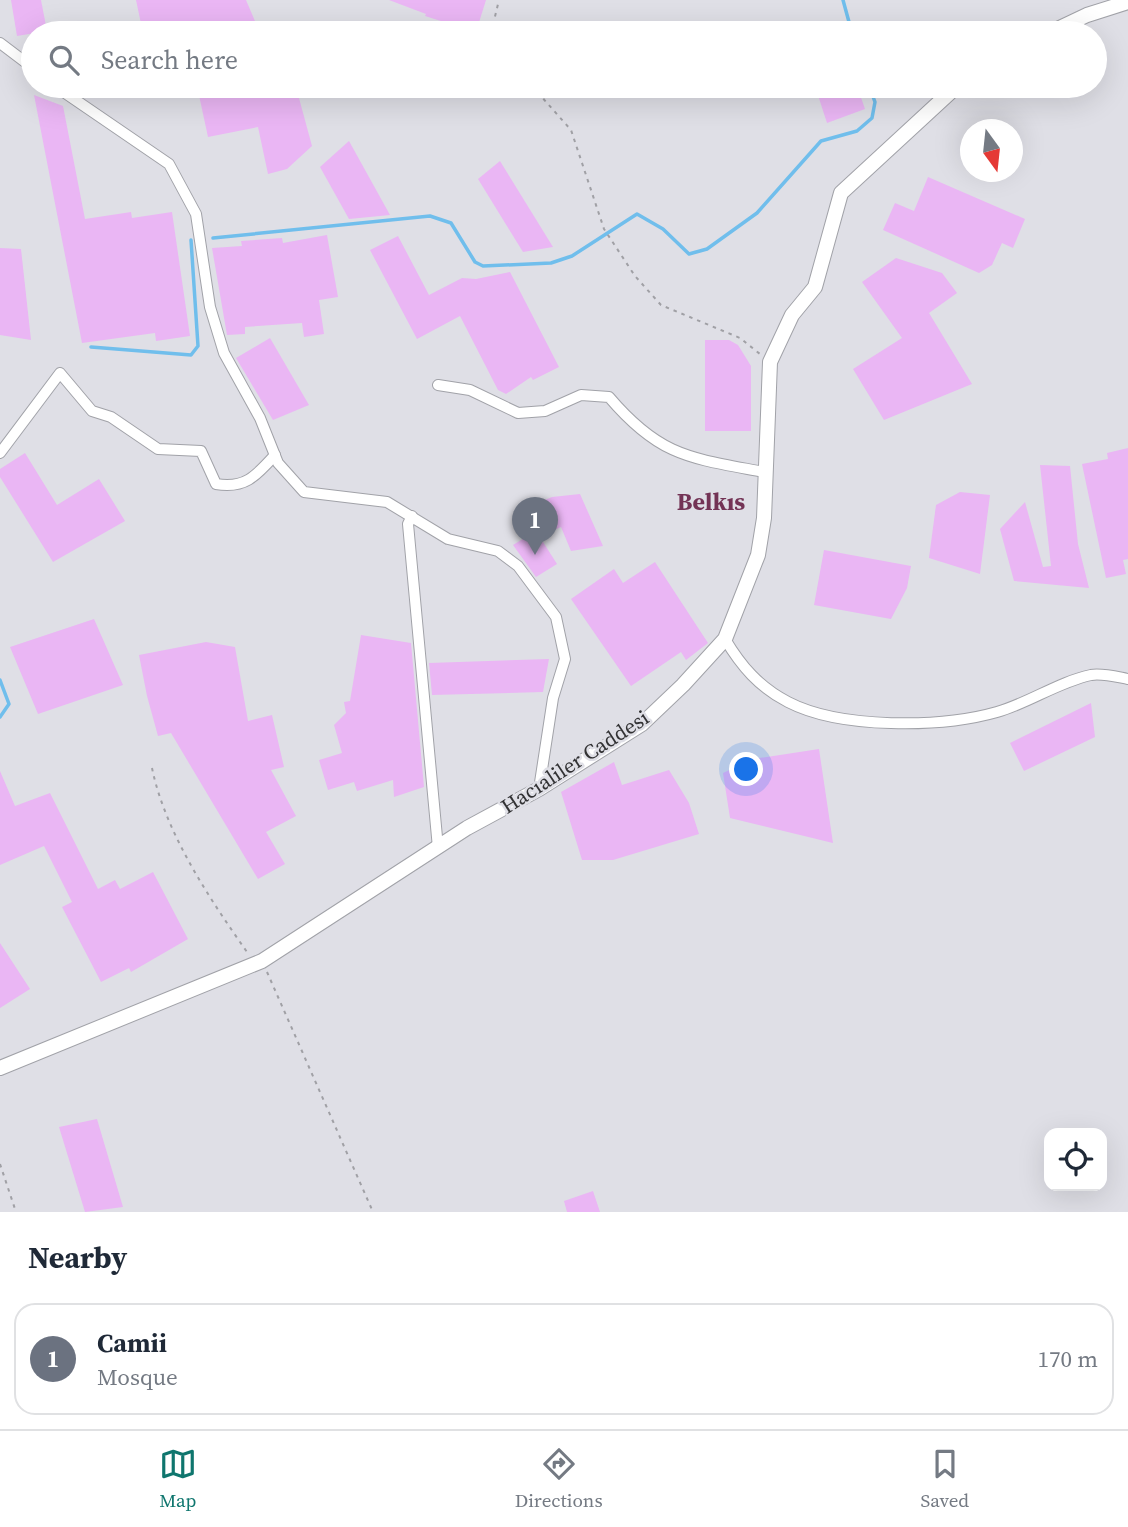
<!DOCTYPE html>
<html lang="en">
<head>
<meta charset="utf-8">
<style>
	body { margin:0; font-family:"Source Serif 4",serif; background:#f6f6f7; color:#1f2937 }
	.controls { position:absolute; right:21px; bottom:21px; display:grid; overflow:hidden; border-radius:14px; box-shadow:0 7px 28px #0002 }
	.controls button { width:63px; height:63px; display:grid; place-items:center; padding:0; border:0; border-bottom:2px solid #e0e1e3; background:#fff; color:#1f2937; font:35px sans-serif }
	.compass { position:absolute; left:960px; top:119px; width:63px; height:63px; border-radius:50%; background:#fff; box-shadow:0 7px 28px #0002; rotate:165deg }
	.you { position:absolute; left:747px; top:770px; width:24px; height:24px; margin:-18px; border:5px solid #fff; border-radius:50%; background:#1a73e8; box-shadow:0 0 0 10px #1a73e833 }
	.badge { display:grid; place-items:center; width:46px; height:46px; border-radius:50%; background:#0f766e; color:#fff; font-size:23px; font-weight:700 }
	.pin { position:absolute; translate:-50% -58px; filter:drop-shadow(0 2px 4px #0008) }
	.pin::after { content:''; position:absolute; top:37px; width:24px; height:21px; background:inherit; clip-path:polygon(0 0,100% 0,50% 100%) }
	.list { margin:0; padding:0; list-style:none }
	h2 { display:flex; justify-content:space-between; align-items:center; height:91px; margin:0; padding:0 28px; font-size:30px }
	h2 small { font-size:23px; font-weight:400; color:#747a83 }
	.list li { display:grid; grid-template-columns:46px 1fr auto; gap:21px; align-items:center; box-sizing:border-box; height:112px; margin:0 14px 14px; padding:0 14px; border:2px solid #e0e1e3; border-radius:21px }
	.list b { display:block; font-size:26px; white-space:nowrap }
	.list p { margin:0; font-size:23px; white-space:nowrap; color:#747a83 }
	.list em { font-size:23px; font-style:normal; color:#747a83 }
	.icon { flex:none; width:38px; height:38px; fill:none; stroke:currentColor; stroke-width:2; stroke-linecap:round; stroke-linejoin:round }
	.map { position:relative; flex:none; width:1128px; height:1212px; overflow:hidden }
	.search { position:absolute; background:#fff; box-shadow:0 7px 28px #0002; left:21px; right:21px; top:21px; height:77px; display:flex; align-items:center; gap:18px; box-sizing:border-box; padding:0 24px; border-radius:38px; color:#747a83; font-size:26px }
	.sheet { height:217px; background:#fff }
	nav { display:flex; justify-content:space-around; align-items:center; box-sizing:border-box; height:98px; border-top:2px solid #e0e1e3; background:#fff; font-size:19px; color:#747a83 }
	nav a { display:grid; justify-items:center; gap:4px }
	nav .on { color:#0f766e }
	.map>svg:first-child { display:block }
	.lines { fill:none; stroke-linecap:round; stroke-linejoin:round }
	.stream { stroke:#70beec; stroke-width:3.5 }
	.building { fill:#eab6f4 }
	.minor-casing { stroke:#a1a2a8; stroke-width:12 }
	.tertiary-casing { stroke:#a1a2a8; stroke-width:16 }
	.path { stroke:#a0a0a5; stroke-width:2; stroke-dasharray:3.5 5; stroke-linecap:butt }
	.minor { stroke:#fff; stroke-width:10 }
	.tertiary { stroke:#fff; stroke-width:14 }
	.labels { text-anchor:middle; stroke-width:5; stroke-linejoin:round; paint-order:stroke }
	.street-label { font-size:21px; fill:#323234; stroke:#dfdfe6 }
	.quarter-label { font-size:24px; font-weight:bold; fill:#733355; stroke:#dfdfe6 }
</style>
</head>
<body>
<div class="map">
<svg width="1128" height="1212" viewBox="0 0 1128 1212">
	<rect width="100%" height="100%" fill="#dfdfe6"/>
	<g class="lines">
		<!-- stream -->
		<g class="stream">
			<polyline points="843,0 852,33"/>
			<polyline points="213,238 430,216 451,223 475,262 483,266 551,263 572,256 637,214 663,229 689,254 707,249 757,213 821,141 857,131 872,118 875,102 869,86"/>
			<polyline points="91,347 191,355 198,346 191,240"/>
			<polyline points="0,680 9,704 0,717"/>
		</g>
	</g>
	<!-- building -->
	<g class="building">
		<polygon points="11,0 41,0 47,31 17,36"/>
		<polygon points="136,0 246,0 260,33 143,33"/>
		<polygon points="389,0 486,0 476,32 425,16 426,14"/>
		<polygon points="197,86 283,86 286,92 296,87 312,146 287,169 268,174 258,127 208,137"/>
		<polygon points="815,86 857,86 865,109 827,123"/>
		<polygon points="34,95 63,106 85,219 131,212 132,218 172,212 190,336 156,341 155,333 82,343"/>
		<polygon points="349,141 390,215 349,219 320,167"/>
		<polygon points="500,161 553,247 523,252 478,179"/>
		<polygon points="928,177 1025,219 1013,248 1002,243 992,265 979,273 883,230 895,203 914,211"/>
		<polygon points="327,235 338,297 319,300 324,334 304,337 302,323 245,327 245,334 227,335 212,248 242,246 241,241 282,238 283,243"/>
		<polygon points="398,236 429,295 462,278 476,279 510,272 559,367 533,380 531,377 506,394 498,390 460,316 417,339 370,250"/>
		<polygon points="0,248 21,249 31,340 0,335"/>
		<polygon points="896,258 942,273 957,293 929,313 972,384 884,420 853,369 902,338 862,282"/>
		<polygon points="270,338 309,405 273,420 236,358"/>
		<polygon points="705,340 729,340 738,345 751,366 751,431 705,431"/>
		<polygon points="1128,448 1128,559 1123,560 1126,574 1106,578 1082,464 1108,459 1107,453"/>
		<polygon points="25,453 57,505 99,479 125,521 53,562 0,477 0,469"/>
		<polygon points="1040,465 1070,466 1078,544 1089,588 1014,581 1000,529 1025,502 1043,567 1051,566"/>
		<polygon points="960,492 990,495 980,574 929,558 936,505"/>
		<polygon points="580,494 603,546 571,551 561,527 543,535 530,506 552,497"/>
		<polygon points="536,531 557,564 536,577 513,545"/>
		<polygon points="824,550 911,566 907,588 891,619 814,605"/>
		<polygon points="655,562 708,643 686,660 681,652 631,686 571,599 614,569 623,583"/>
		<polygon points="94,619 123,685 38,714 10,647"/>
		<polygon points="361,635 411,643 424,787 394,797 393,780 357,791 354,782 328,790 319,760 342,753 334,725 346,713 344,702 350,701"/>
		<polygon points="206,642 235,647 248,721 272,715 284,767 271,770 296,816 266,832 285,864 258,879 171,733 158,736 147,696 139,655"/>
		<polygon points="549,659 543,692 432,695 429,663"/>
		<polygon points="1091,703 1095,737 1024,771 1010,743"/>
		<polygon points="819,749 833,843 730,818 723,773 753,759"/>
		<polygon points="614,762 622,785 669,770 689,803 699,834 613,860 582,860 561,792"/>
		<polygon points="0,771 15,806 50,793 98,889 115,880 120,889 153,872 188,939 131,972 129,968 101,982 62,907 72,902 44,846 0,865"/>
		<polygon points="0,943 30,989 0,1008"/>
		<polygon points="97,1119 123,1207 85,1212 59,1127"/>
		<polygon points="593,1191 600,1212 567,1212 564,1201"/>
	</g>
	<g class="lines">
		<defs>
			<g id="minor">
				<polyline points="0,43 33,68"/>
				<polyline points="55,86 169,164 196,214 210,307 224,353 260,418 278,463 304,492 387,502 448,539 498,551 518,566 556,617 565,659 553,698 539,789"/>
				<path d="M438 385 470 390 518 413 545 411 581 395 609 397C660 457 690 458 764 472"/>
				<path d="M0 453 60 373 92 411 111 417 158 449 201 451 216 484C245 489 256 476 275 455"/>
				<polyline points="412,516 408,524 438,848"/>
				<path d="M725 639C741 666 759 687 788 702 840 729 941 728 997 712 1029 703 1058 682 1091 675 1102 673 1117 677 1128 679"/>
			</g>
			<g id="tertiary">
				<polyline points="1049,33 1087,15 1128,2"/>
				<polyline points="0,1068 262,961 467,828 539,789 642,724 683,685 725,639 758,555 764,518 770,362 792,315 815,287 841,193 957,86"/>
			</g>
		</defs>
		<!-- minor casing -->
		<use href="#minor" class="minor-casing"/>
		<!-- tertiary casing -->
		<use href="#tertiary" class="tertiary-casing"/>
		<!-- path -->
		<g class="path">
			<polyline points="491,33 499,0"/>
			<polyline points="532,86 571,130 604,229 635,276 661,305 740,338 760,354"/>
			<path d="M152 768C165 832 209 898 247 952"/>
			<polyline points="267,972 373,1212"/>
			<polyline points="0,1164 16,1212"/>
		</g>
		<!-- minor -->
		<use href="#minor" class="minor"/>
		<!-- tertiary -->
		<use href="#tertiary" class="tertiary"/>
	</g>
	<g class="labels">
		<!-- street labels -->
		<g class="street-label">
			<text transform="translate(575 762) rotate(-33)" y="7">Hacıaliler Caddesi</text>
		</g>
		<!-- quarter labels -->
		<g class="quarter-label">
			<text x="711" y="510">Belkıs</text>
		</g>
	</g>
</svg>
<div class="controls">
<button><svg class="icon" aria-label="locate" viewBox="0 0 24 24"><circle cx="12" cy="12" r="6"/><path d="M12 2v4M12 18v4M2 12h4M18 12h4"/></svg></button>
</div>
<svg class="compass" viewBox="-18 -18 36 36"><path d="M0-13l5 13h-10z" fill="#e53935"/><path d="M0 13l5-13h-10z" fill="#747a83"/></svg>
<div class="you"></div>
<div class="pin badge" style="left:535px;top:555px;background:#6b7280">1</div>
<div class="search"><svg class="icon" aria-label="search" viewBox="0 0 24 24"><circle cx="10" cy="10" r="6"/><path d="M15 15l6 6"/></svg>Search here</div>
</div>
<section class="sheet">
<h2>Nearby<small></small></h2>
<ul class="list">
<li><span class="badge" style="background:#6b7280">1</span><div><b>Camii</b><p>Mosque</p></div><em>170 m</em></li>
</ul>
</section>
<nav>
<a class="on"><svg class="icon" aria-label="map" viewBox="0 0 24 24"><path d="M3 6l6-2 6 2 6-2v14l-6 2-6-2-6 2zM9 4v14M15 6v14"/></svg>Map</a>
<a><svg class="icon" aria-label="directions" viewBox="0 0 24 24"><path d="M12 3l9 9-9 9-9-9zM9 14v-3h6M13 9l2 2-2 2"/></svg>Directions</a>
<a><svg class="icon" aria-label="saved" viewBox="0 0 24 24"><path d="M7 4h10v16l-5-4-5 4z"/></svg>Saved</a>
</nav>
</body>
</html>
